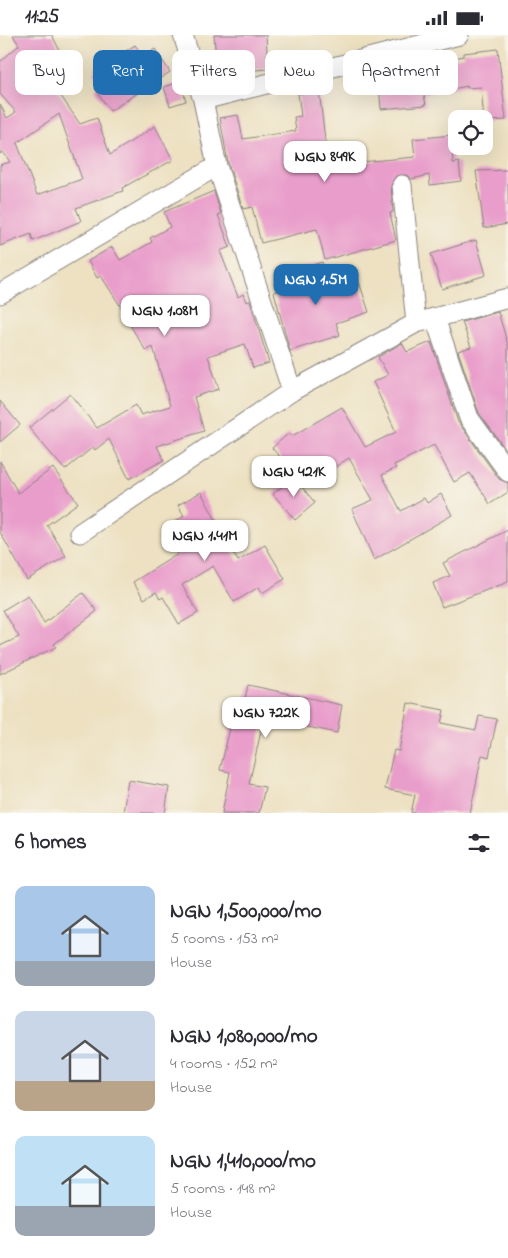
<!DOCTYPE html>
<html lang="en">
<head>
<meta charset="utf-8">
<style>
	body { margin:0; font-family:"Indie Flower",sans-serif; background:#f2f2f3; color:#2b2b33; height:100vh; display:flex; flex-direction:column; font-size:19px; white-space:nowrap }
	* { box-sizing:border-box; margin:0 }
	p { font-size:16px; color:#7c7c81 }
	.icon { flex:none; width:28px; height:28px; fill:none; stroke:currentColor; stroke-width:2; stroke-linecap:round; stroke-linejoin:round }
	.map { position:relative; height:778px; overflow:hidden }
	.sheet { display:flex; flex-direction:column; background:#fff; flex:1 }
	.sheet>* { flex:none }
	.banner { position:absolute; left:15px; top:15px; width:479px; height:45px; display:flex; gap:10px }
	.tools { position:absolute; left:448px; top:75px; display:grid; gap:10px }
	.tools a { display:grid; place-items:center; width:45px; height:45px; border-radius:10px; background:#fff; box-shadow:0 5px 20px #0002; font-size:25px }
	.price { position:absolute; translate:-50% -42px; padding:0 11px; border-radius:10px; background:#fff; color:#222; font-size:16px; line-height:32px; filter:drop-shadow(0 1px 2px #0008) }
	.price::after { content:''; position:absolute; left:50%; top:30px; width:15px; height:11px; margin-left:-8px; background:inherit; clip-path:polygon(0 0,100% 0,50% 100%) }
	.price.selected { background:#1f6fb2; color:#fff }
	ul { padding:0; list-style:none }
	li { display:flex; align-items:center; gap:15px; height:125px; padding:0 15px }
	li span { display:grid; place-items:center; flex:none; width:140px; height:100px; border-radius:10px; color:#555 }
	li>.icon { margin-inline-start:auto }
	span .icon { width:60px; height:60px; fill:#fffc; stroke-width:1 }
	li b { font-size:21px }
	h2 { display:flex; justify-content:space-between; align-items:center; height:60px; padding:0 15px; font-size:21px }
	.tag { padding:0 18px; border-radius:10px; background:#fff; box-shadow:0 5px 20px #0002; font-size:18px; line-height:45px }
	.tag.selected { background:#1f6fb2; color:#fff }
	.status { display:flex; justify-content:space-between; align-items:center; height:35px; padding:0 25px; background:#fff; direction:ltr }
	.status svg { height:14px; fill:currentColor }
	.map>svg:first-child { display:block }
	.building { fill:#e99dcb; fill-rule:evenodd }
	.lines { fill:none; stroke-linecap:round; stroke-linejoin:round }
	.street-casing { stroke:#88827e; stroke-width:21 }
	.street { stroke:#fff; stroke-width:19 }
</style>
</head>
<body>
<div class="status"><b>11:25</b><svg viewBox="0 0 49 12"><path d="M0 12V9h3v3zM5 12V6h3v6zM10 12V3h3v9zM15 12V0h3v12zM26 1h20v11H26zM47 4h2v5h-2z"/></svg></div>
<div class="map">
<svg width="508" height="778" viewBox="0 0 508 778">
	<rect width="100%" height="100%" fill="#f7f3e8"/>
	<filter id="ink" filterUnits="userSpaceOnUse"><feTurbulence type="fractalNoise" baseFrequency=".02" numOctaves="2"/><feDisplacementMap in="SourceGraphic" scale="10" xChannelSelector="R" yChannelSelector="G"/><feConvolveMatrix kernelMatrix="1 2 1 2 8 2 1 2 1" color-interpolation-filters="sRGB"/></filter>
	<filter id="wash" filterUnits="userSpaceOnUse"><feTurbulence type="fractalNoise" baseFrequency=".0096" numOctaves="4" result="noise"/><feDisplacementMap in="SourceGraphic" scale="20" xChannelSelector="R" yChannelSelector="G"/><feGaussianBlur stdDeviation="1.12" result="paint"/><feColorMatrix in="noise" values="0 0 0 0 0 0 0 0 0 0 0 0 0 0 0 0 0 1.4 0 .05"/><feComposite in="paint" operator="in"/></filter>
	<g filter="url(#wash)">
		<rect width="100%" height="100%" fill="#ede1c2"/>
		<g id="blocks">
			<path class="building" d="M13 0H52L59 14 37 26 80 89 97 83 110 120 155 91 173 125 122 153 123 156 76 173 81 186 33 206 31 199 0 211V130L10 127 3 117 0 119V69L7 83 16 77 0 59V27L19 10ZM59 79 82 144 37 160 17 108Z
				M214 0H266L268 34 217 38Z
				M135 10 143 21 155 14 170 37 110 76 95 54 102 50 94 37Z
				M498 14 506 85 484 86 481 52 467 53V51L424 60 426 70 381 74 378 36 427 32 426 29 464 21V18Z
				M180 47 186 66 170 71 164 52Z
				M319 55 328 130 415 122 413 104 451 100 453 128 459 127 461 146 430 150 429 140 412 144 406 140 396 141 391 151 393 177 390 178 396 205 325 225 317 194 261 208 252 172 243 174 228 128 220 83 238 80 243 104 296 96 294 82 301 81 298 59Z
				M508 135V189L484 193 476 136Z
				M214 156 221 179 218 180 230 212 220 216 238 262 243 259 246 267 250 266 269 328 253 333 245 309 208 321 219 354 194 362 204 396 157 411 164 425 129 444 109 404 95 415 93 412 65 435 29 393 70 359 97 393 136 370 141 380 170 371 153 312 146 316 128 287 130 286 101 241 97 243 88 226 112 212 120 225 152 207 150 203 170 192 164 177Z
				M476 205 486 240 442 254 431 219Z
				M322 227 332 256 359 247 369 277 336 288 340 300 290 316 274 257 291 251 287 238Z
				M498 277 508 310V418L479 378 458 316 471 312 462 287Z
				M431 307 458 387 499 444 508 448V457L490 469 470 438 454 447 434 410 394 430 396 433 382 440 401 476 424 463 427 468 441 459 452 480 374 525 352 474 373 465 349 423 305 451 272 413 289 398 292 401 342 372 365 412 396 397 373 347 388 340 378 322 402 308 407 317Z
				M0 366 20 390 0 407Z
				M0 426 18 458 53 433 78 468 47 490 66 521 27 545 0 497Z
				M294 442 315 468 295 485 273 459Z
				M201 457 217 487 215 488 238 526 265 510 285 544 262 558 259 552 234 567 213 531 182 550 198 578 179 589 163 562 160 564 156 557 144 564 133 547 178 519 163 494 184 481 178 470Z
				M508 495V547L442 572 433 548 450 541 443 528Z
				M83 558 97 576 54 609 56 612 0 639V611L19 602 3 575 28 560 44 588Z
				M248 650 342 670 337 698 264 683 249 749 265 752 259 778H222L230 737 220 735 232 685 240 687Z
				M408 668 444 675 441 688 476 695 479 681 497 684 489 722 482 720 470 778H411L415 760 385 754 394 715 399 716Z
				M128 745 169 752 165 778H123Z"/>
		</g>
	</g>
	<g filter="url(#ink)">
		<use href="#blocks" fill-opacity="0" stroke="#88827e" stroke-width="1"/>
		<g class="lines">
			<defs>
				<path id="street" d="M183 0 203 65 217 131 292 356
					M203 65 459 0
					M402 150 416 288
					M0 259 217 131
					M435 283 469 383 508 437
					M80 498 292 356 365 316 416 288 508 263"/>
			</defs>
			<use href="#street" class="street-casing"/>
			<use href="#street" class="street"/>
		</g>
	</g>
</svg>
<div class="tools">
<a><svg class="icon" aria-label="locate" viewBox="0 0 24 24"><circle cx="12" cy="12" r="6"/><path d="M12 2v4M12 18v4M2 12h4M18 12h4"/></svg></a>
</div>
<b class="price" style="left:325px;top:148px">NGN 849K</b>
<b class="price selected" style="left:316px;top:271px">NGN 1.5M</b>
<b class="price" style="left:165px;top:302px">NGN 1.08M</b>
<b class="price" style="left:294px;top:463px">NGN 421K</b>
<b class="price" style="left:205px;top:527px">NGN 1.41M</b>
<b class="price" style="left:266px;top:704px">NGN 722K</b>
<div class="banner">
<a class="tag">Buy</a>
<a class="tag selected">Rent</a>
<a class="tag">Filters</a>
<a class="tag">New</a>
<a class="tag">Apartment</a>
</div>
</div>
<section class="sheet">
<h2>6 homes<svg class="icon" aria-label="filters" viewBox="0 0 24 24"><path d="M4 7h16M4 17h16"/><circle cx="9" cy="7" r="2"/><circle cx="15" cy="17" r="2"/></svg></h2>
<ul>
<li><span style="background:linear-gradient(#a9c7e8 75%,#9aa5b1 0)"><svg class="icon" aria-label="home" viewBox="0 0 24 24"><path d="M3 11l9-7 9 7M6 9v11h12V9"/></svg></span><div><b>NGN 1,500,000/mo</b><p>5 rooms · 153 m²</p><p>House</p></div></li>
<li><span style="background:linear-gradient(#c9d6e8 70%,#b9a48a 0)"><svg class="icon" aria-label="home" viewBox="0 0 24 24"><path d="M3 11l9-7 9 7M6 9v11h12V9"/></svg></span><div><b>NGN 1,080,000/mo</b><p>4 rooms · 152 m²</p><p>House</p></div></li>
<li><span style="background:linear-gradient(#bfe0f5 70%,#9aa5b1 0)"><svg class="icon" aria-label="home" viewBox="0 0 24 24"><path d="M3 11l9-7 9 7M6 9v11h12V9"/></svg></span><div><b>NGN 1,410,000/mo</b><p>5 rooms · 148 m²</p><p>House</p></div></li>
</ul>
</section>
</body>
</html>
